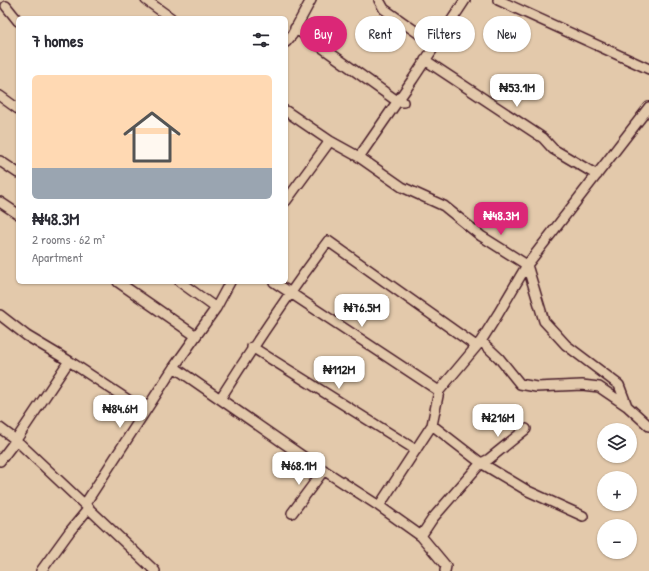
<!DOCTYPE html>
<html lang="en">
<head>
<meta charset="utf-8">
<style>
	body { margin:0; font-family:"Patrick Hand",sans-serif; background:#f2f2f3; color:#2b2b33; height:100vh; display:flex; flex-direction:column; font-size:15px; white-space:nowrap }
	* { box-sizing:border-box; margin:0 }
	p { font-size:13px; color:#7c7c81 }
	.icon { flex:none; width:22px; height:22px; fill:none; stroke:currentColor; stroke-width:2; stroke-linecap:round; stroke-linejoin:round }
	.map { position:relative; flex:1; overflow:hidden }
	.drawer { position:absolute; left:16px; top:16px; width:272px; height:268px; display:flex; flex-direction:column; background:#fff; border-radius:6px; box-shadow:0 1px 3px #0004 }
	.drawer>* { flex:none }
	.banner { position:absolute; left:300px; top:16px; width:289px; height:36px; display:flex; gap:8px }
	.controls { position:absolute; left:597px; top:423px; display:grid; gap:8px }
	.controls a { display:grid; place-items:center; width:40px; height:40px; border-radius:50%; background:#fff; box-shadow:0 1px 3px #0004; font-size:20px }
	.price { position:absolute; translate:-50% -34px; padding:0 9px; border-radius:8px; background:#fff; color:#222; font-size:13px; line-height:26px; filter:drop-shadow(0 1px 2px #0008) }
	.price::after { content:''; position:absolute; left:50%; top:24px; width:12px; height:9px; margin-left:-6px; background:inherit; clip-path:polygon(0 0,100% 0,50% 100%) }
	.price.selected { background:#db2777; color:#fff }
	ul { padding:0; list-style:none }
	li { display:grid; align-content:center; gap:8px; height:212px; padding:0 16px }
	li+li { border-top:1px solid #e1e1e2 }
	li span { display:grid; place-items:center; height:124px; border-radius:6px; color:#555 }
	li>.icon { margin-inline-start:auto }
	span .icon { width:72px; height:72px; fill:#fffc; stroke-width:1 }
	li b { font-size:17px }
	h2 { display:flex; justify-content:space-between; align-items:center; height:48px; padding:0 16px; font-size:17px }
	.chip { padding:0 14px; border-radius:18px; background:#fff; box-shadow:0 1px 3px #0004; font-size:14px; line-height:36px }
	.chip.selected { background:#db2777; color:#fff }
	.map>svg:first-child { display:block }
	.lines { fill:none; stroke-linecap:round; stroke-linejoin:round }
	.minor-casing { stroke:#4a1f2b; stroke-width:12 }
	.minor { stroke:#e3c9ab; stroke-width:9 }
</style>
</head>
<body>
<div class="map">
<svg width="649" height="571" viewBox="0 0 649 571">
	<rect width="100%" height="100%" fill="#e3c9ab"/>
	<filter id="ink" filterUnits="userSpaceOnUse"><feTurbulence type="fractalNoise" baseFrequency=".025" numOctaves="2"/><feDisplacementMap in="SourceGraphic" scale="8" xChannelSelector="R" yChannelSelector="G"/><feConvolveMatrix kernelMatrix="1 2 1 2 8 2 1 2 1" color-interpolation-filters="sRGB"/></filter>
	<g filter="url(#ink)">
		<g class="lines">
			<defs>
				<path id="minor" d="M146 0 171 18
					M379 0 384 9 435 45
					M498 0 649 69
					M6 6 18 21
					M295 28 397 101 403 102
					M286 42 292 35 311 0
					M425 60 543 138 553 149 597 175
					M0 96 18 109
					M286 111 330 141 359 157 402 187 444 206 481 236 527 265 544 321 566 345 619 385 627 406 649 426
					M359 157 413 79 465 0
					M0 161 18 173
					M286 201 330 141
					M0 202 18 214
					M118 282 196 336
					M180 282 216 308
					M274 282 439 391
					M0 315 27 336 69 361 16 440 0 461
					M481 341 499 358 520 384 536 387 582 385 599 387 627 406
					M252 347 416 450
					M69 361 145 411
					M174 367 308 460 379 506 421 536
					M220 399C254 345 290 292 328 241L476 346
					M0 428 16 440 155 571
					M85 504 174 367 216 308 230 282
					M379 506 432 425
					M292 513 324 470
					M583 516 528 491 481 463 432 425 439 391 481 341 498 314 527 265 649 107
					M41 571 70 531 89 508
					M445 571 446 566 421 536 433 518 481 463 489 459 526 429"/>
			</defs>
			<use href="#minor" class="minor-casing"/>
			<use href="#minor" class="minor"/>
		</g>
	</g>
</svg>
<div class="controls">
<a><svg class="icon" aria-label="layers" viewBox="0 0 24 24"><path d="M12 4l9 5-9 5-9-5zM3 14l9 5 9-5"/></svg></a>
<a>+</a>
<a>−</a>
</div>
<b class="price" style="left:517px;top:108px">₦53.1M</b>
<b class="price selected" style="left:501px;top:236px">₦48.3M</b>
<b class="price" style="left:362px;top:328px">₦76.5M</b>
<b class="price" style="left:339px;top:390px">₦112M</b>
<b class="price" style="left:120px;top:429px">₦84.6M</b>
<b class="price" style="left:498px;top:438px">₦216M</b>
<b class="price" style="left:299px;top:486px">₦68.1M</b>
<div class="banner">
<a class="chip selected">Buy</a>
<a class="chip">Rent</a>
<a class="chip">Filters</a>
<a class="chip">New</a>
</div>
<section class="drawer">
<h2>7 homes<svg class="icon" aria-label="filters" viewBox="0 0 24 24"><path d="M4 7h16M4 17h16"/><circle cx="9" cy="7" r="2"/><circle cx="15" cy="17" r="2"/></svg></h2>
<ul>
<li><span style="background:linear-gradient(#ffd9b3 75%,#9aa5b1 0)"><svg class="icon" aria-label="home" viewBox="0 0 24 24"><path d="M3 11l9-7 9 7M6 9v11h12V9"/></svg></span><div><b>₦48.3M</b><p>2 rooms · 62 m²</p><p>Apartment</p></div></li>
</ul>
</section>
</div>
</body>
</html>
